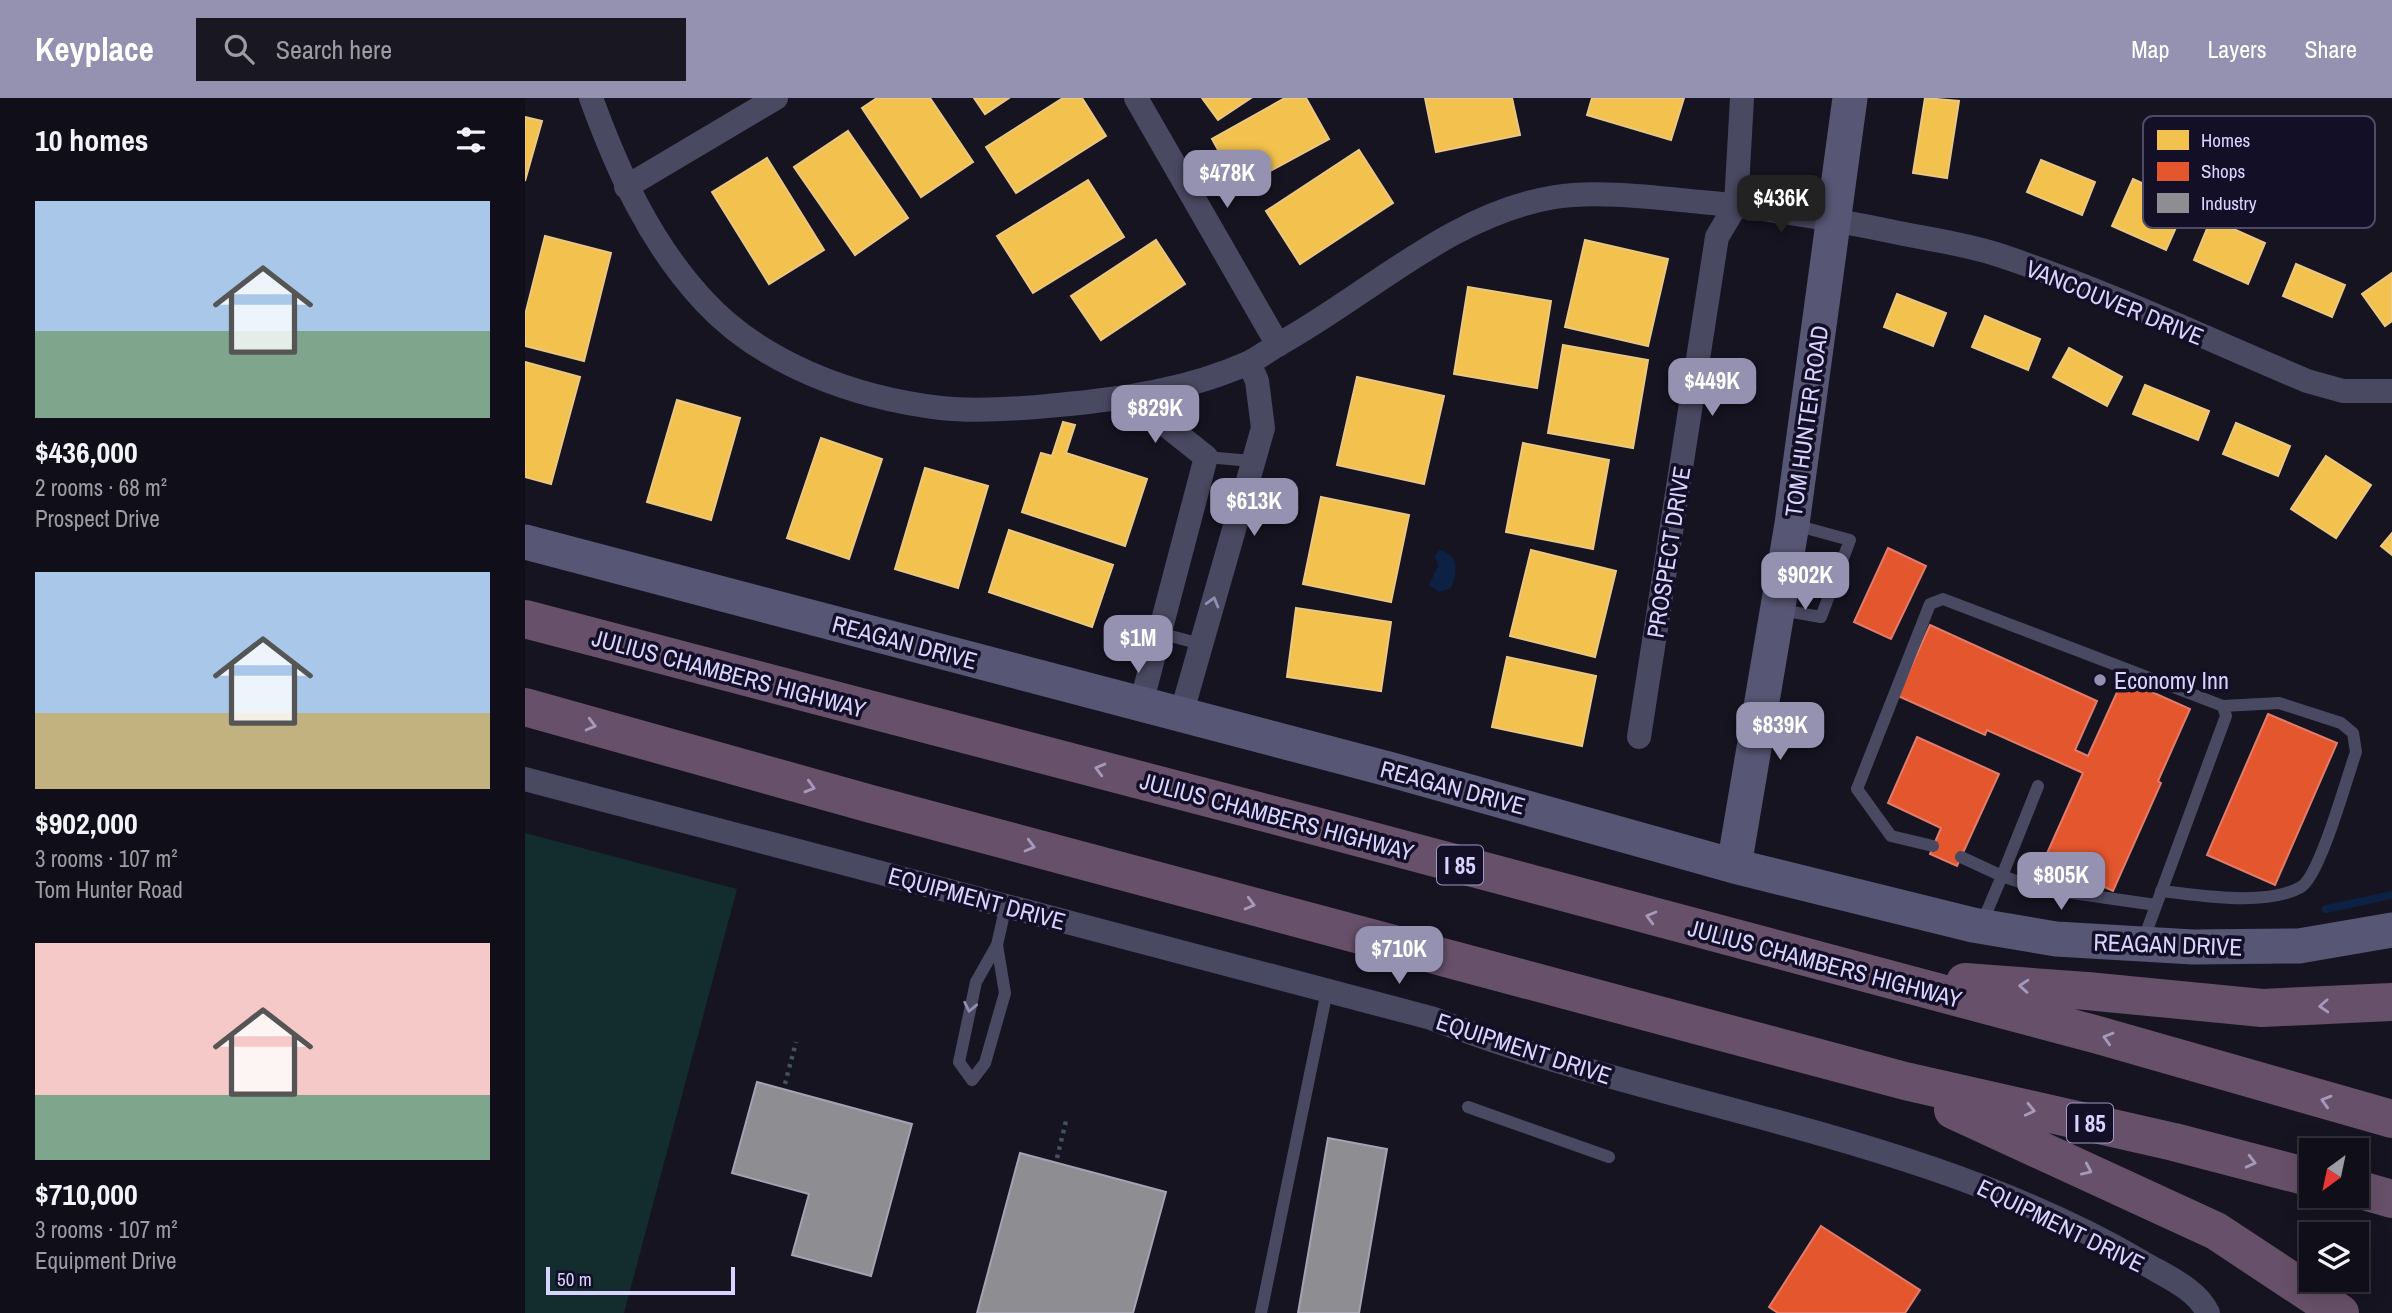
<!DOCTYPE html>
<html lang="en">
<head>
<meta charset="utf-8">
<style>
	body { margin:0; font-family:"Archivo Narrow",sans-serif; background:#191822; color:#f1f3f6; height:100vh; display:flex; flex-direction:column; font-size:26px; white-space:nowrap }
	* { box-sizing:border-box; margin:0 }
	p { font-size:23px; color:#9c9ca2 }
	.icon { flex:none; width:38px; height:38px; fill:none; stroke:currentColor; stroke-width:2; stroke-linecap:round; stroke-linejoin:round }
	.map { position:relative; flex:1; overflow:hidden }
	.details { display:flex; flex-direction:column; background:#100f19; width:525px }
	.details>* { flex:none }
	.needle { width:46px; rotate:213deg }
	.fabs { position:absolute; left:1774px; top:1040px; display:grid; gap:14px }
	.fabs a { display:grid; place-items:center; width:70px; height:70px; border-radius:0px; background:#100f19; box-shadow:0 4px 18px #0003,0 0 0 2px #302f38; font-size:35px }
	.scale { position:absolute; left:21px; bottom:18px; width:189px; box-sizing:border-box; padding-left:7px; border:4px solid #d9d4ff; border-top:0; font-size:19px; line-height:24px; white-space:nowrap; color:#d9d4ff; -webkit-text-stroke:5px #130f26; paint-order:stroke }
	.price { position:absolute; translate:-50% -60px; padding:0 16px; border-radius:14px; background:#9591b1; color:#fff; font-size:23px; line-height:46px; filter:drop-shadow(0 2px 4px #0008) }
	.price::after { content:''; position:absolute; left:50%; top:42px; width:21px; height:16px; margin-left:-10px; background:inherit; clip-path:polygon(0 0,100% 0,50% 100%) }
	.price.active { background:#222; color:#fff }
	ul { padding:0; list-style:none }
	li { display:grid; align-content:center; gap:14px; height:371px; padding:0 35px }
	li span { display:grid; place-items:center; height:217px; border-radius:0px; color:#555 }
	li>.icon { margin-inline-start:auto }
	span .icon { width:126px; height:126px; fill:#fffc; stroke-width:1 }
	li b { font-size:30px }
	h2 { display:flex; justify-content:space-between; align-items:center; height:84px; padding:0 35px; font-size:30px }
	header { display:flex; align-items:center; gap:42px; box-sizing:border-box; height:98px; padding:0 35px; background:#9591b1; color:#fff }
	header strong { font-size:33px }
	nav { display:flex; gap:38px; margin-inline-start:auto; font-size:24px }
	.search { width:490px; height:63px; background:#191822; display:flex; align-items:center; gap:18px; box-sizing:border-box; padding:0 24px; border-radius:0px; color:#9c9ca2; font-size:26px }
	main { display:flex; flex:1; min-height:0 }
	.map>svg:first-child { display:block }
	.green { fill:#132c2d }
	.water { fill:#0d2144 }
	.homes { fill:#f2c14e; stroke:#eac783; stroke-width:2 }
	.shops { fill:#e4572e; stroke:#e17c6d; stroke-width:2 }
	.industry { fill:#8d8d92; stroke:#a4a2b3; stroke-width:2 }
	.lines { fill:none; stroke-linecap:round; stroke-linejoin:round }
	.stream { stroke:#0d2144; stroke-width:8 }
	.path { stroke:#44505f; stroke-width:4.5; stroke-dasharray:3.5 5; stroke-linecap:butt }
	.lane { stroke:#4a4962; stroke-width:12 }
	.street { stroke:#4a4962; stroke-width:24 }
	.secondary { stroke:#575674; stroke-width:35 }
	.highway { stroke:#67516a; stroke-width:38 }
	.oneway { stroke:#928eb0 }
	.oneway2 { stroke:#a699bc }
	.poi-dot { fill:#9591b1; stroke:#130f26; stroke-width:2.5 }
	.labels { text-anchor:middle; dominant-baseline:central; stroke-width:7; stroke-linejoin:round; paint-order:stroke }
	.shield { fill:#130f26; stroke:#9e99be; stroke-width:2 }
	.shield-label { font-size:23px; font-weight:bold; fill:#d9d4ff }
	.street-label { font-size:24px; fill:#d9d4ff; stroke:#130f26 }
	.poi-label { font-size:24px; fill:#d9d4ff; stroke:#130f26; text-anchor:start }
	.key { fill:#130f26; stroke:#4e4a67; stroke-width:2 }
	.key-label { font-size:19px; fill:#d9d4ff }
</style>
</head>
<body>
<header>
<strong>Keyplace</strong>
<div class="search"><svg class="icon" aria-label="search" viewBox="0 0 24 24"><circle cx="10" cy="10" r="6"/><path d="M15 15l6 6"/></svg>Search here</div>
<nav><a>Map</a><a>Layers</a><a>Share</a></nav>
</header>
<main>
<section class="details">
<h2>10 homes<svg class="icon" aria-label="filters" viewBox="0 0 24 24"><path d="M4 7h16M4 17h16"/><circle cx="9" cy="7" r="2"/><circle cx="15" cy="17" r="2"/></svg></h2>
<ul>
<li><span style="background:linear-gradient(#a9c7e8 60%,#7fa58c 0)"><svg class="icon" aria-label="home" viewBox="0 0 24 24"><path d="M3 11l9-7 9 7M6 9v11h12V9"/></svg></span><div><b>$436,000</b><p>2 rooms · 68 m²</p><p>Prospect Drive</p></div></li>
<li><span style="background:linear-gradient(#a9c7e8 65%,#c2b280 0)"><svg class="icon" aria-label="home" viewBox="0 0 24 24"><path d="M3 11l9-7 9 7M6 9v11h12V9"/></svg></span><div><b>$902,000</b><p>3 rooms · 107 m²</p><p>Tom Hunter Road</p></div></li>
<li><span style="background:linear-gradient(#f6c9c9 70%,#7fa58c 0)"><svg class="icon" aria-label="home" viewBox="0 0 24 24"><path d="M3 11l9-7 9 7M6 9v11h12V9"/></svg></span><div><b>$710,000</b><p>3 rooms · 107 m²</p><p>Equipment Drive</p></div></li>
</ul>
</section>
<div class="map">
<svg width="1867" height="1215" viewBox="0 0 1867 1215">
	<rect width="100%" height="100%" fill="#161421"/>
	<path class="green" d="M0 735 212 791 99 1215H0Z"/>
	<path class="water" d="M914 452C934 456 933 473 926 490L914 494 904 487 913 468 910 458Z"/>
	<path class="homes" d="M352 0H405L448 64 396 99 337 10Z
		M449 0H484L460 16Z
		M538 0H557L581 38 491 95 461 49Z
		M677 0H726L693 22Z
		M760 0H781L804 41 714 90 687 41Z
		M900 0H987L995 37 911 54Z
		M1067 0H1159L1146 42 1062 17Z
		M1400 0 1434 3 1422 80 1388 75Z
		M0 19 17 23 0 83Z
		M323 33 383 120 330 157 269 69Z
		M834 52 868 105 775 166 741 113Z
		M242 60 299 152 244 186 187 94Z
		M1516 62 1570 84 1557 117 1502 94Z
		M1608 81 1643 97 1638 107 1657 116 1641 152 1587 128Z
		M563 82 599 139 508 195 472 138Z
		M1686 121 1740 145 1723 186 1669 162Z
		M20 138 86 155 59 263 0 248V217Z
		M631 142 660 186 576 242 546 198Z
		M1060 142 1143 161 1123 248 1040 229Z
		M1771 166 1820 187 1807 219 1758 198Z
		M1867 175V223L1860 228 1837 196Z
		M943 189 1026 203 1012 290 929 276Z
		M1372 196 1421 215 1408 248 1359 229Z
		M1460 218 1515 241 1503 272 1447 249Z
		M1038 247 1123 262 1108 350 1023 335Z
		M1544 250 1597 279 1582 308 1528 279Z
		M0 264 55 279 26 386 0 379Z
		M832 279 919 298 899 386 812 367Z
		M1620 287 1684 313 1673 342 1608 316Z
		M152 302 215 320 186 422 122 404Z
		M538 324 550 327 541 355 622 381 600 448 497 414 516 355 527 358Z
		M1711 325 1765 348 1753 378 1698 356Z
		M296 340 357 361 324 461 262 440Z
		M998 345 1084 362 1068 451 981 434Z
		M1801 358 1846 387 1811 440 1766 411Z
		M400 370 463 388 433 490 370 471Z
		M796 399 884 417 866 504 778 486Z
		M484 432 588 467 567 529 464 494Z
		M1867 435V457L1856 448Z
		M1006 452 1091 473 1070 559 985 538Z
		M771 510 866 524 856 593 762 579Z
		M982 559 1071 578 1057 648 967 629Z"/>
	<path class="shops" d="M1363 450 1401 468 1366 541 1329 524Z
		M1405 527 1572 603 1550 652 1563 658 1598 581 1665 611 1633 683 1636 685 1588 793 1519 762 1558 675 1462 632 1460 637 1373 598Z
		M1743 616 1812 645 1750 787 1682 757Z
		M1392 639 1474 676 1432 768 1405 756 1416 730 1363 705Z
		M1296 1128 1395 1192 1380 1215H1253L1244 1209Z"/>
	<path class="industry" d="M232 984 387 1026 346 1178 267 1157 284 1096 207 1075Z
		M803 1040 862 1051 834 1215H773Z
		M495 1055 641 1094 608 1215H452Z"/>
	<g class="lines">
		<path class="stream" d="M1801 811 1867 797"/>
		<path class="path" d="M260 986 271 944
			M532 1060 542 1019"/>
		<path class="lane" d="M681 359 727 363
			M1256 512 1296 519 1325 442 1270 427
			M634 535 676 546
			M1513 688 1477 778 1512 790 1631 807
			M1408 748 1366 738 1332 691 1405 506 1418 501 1698 608 1701 618 1618 843
			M1436 759 1477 778 1457 825
			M1636 793C1674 797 1741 809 1776 789 1795 778 1822 679 1831 654L1828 635 1816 625 1754 605 1698 608
			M472 847 480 895 460 965 447 982 434 964 451 884 472 847 481 807
			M943 1009 1084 1059
			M736 1215 802 893"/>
		<path class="street" d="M66 0C93 74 125 145 179 203 238 267 331 300 416 310 454 314 494 311 533 307 597 301 663 292 723 265 734 260 745 251 756 245 846 195 926 116 1030 99 1072 92 1133 100 1176 104 1244 110 1312 122 1379 136 1411 142 1443 147 1474 157 1579 192 1680 240 1782 283L1818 293H1867
			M611 0 753 247
			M101 89 251 0
			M607 300 681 359 616 606
			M656 617 738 330 732 283 724 265
			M1114 639 1192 139 1211 107 1217 0
			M0 681 906 920C1141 1011 1396 1035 1617 1164 1640 1178 1671 1190 1683 1215"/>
		<path class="secondary" d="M0 444 867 672 1209 768 1448 827 1531 841 1668 849 1774 848 1867 832
			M1209 768 1267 426 1325 0"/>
		<path class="highway" d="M0 521 817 735 1573 937 1867 1021
			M0 609 346 706 1380 983 1649 1044 1787 1080
			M1440 884 1562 893 1737 910 1867 904
			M1428 1012 1691 1133 1815 1215
			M1832 1091 1867 1101"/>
	</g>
	<defs><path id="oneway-chevron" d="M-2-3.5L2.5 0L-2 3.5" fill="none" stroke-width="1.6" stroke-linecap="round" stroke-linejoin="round" transform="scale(1.75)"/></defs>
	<g class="oneway">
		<use href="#oneway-chevron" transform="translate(688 504) rotate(-74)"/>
		<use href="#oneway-chevron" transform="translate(445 909) rotate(102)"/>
	</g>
	<g class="oneway2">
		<use href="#oneway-chevron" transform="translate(66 627) rotate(15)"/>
		<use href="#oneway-chevron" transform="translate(575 671) rotate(-165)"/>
		<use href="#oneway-chevron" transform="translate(285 689) rotate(16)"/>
		<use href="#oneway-chevron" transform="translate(505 748) rotate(15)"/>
		<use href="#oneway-chevron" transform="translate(725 806) rotate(15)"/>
		<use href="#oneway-chevron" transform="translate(1126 819) rotate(-165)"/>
		<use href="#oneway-chevron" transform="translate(1499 888) rotate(-176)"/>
		<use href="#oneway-chevron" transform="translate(1799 908) rotate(177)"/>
		<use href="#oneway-chevron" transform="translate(1583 940) rotate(-164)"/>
		<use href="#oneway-chevron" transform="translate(1801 1003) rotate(-164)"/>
		<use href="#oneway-chevron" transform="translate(1505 1012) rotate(13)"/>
		<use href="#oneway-chevron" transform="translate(1726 1064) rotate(14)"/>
		<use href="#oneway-chevron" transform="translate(1562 1072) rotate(24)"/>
	</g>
	<circle class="poi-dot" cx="1575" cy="582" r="7"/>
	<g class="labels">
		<g class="shield">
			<rect x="912" y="747.5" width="46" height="39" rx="5"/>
			<rect x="1542" y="1005.5" width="46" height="39" rx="5"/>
		</g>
		<g class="shield-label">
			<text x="935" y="767">I 85</text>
			<text x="1565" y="1025">I 85</text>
		</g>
		<g class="street-label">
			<text transform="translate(1590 204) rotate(22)">VANCOUVER DRIVE</text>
			<text transform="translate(1281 323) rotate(-82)">TOM HUNTER ROAD</text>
			<text transform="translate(1143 454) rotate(-81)">PROSPECT DRIVE</text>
			<text transform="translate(380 544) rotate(15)">REAGAN DRIVE</text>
			<text transform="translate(204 575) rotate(15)">JULIUS CHAMBERS HIGHWAY</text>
			<text transform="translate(928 689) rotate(15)">REAGAN DRIVE</text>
			<text transform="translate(752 718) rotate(15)">JULIUS CHAMBERS HIGHWAY</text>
			<text transform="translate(452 800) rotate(15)">EQUIPMENT DRIVE</text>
			<text transform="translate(1643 846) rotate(2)">REAGAN DRIVE</text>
			<text transform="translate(1300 865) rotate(15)">JULIUS CHAMBERS HIGHWAY</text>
			<text transform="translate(999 950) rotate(18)">EQUIPMENT DRIVE</text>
			<text transform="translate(1536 1127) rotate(26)">EQUIPMENT DRIVE</text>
		</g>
		<g class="poi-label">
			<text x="1589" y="582">Economy Inn</text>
		</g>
	</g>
	<rect x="1618" y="18" width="232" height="112" rx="10" class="key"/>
	<rect x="1632" y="32" width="32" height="20" fill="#f2c14e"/>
	<rect x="1632" y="64" width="32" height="19" fill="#e4572e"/>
	<rect x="1632" y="95" width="32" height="20" fill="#8d8d92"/>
	<g class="key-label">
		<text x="1676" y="49">Homes</text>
		<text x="1676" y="80">Shops</text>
		<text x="1676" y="112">Industry</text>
	</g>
</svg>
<div class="fabs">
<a><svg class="needle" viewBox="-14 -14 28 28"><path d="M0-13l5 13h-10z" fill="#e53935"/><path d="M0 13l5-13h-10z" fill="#9c9ca2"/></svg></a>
<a><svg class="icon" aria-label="layers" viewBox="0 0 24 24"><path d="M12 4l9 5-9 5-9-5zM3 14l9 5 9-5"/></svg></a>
</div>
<div class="scale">50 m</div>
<b class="price" style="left:702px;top:112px">$478K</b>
<b class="price active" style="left:1256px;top:137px">$436K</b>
<b class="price" style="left:1187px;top:320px">$449K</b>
<b class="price" style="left:630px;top:347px">$829K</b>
<b class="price" style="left:729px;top:440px">$613K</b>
<b class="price" style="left:1280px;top:514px">$902K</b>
<b class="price" style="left:613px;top:577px">$1M</b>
<b class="price" style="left:1255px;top:664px">$839K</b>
<b class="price" style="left:1536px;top:814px">$805K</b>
<b class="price" style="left:874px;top:888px">$710K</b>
</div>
</main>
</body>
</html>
